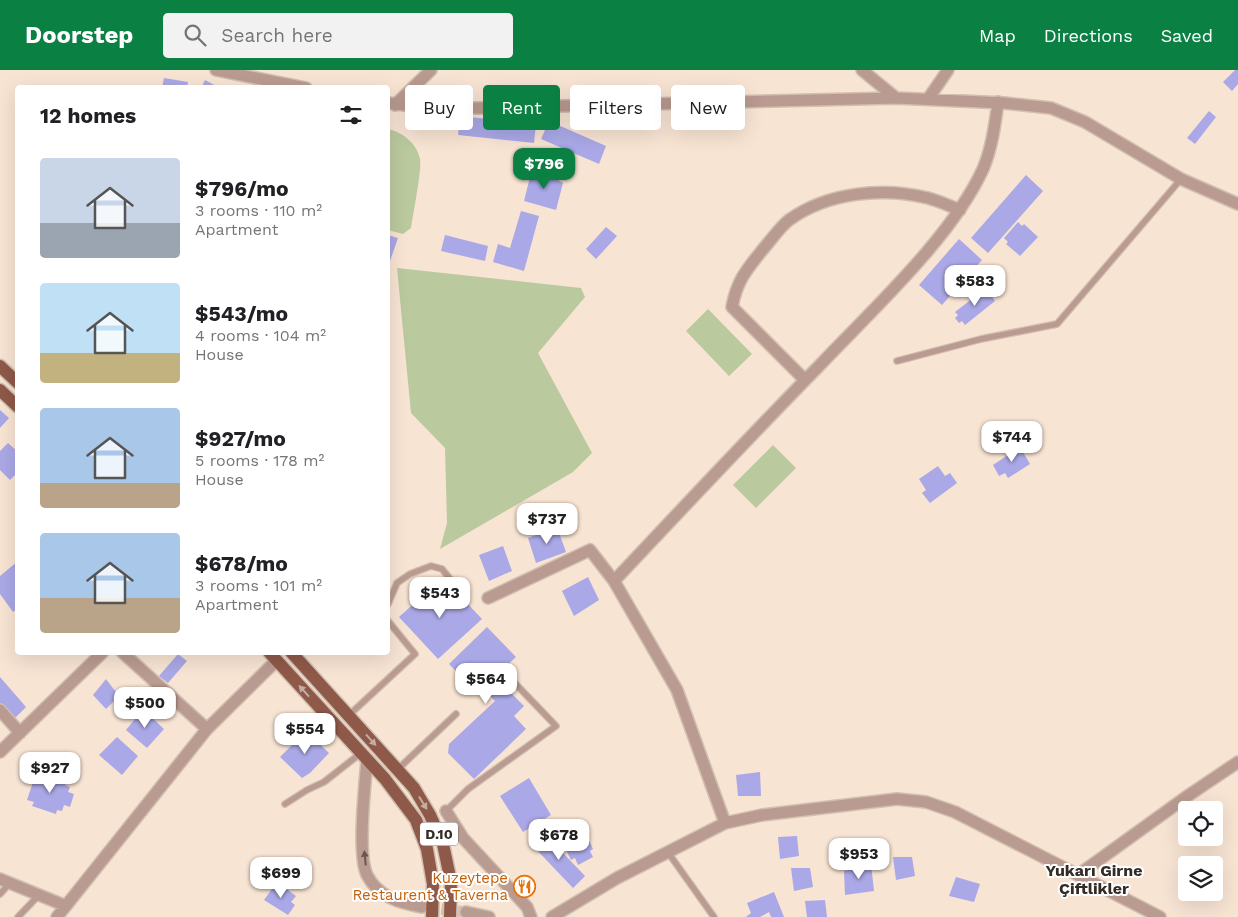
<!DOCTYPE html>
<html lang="en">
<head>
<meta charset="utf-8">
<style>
	body { margin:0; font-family:"Work Sans",sans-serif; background:#f2f2f2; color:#202124; height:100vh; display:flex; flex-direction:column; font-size:19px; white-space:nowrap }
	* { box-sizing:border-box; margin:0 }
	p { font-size:16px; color:#757577 }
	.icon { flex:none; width:28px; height:28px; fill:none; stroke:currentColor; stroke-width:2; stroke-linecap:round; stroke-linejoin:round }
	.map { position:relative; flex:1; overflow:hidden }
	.side { position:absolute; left:15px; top:15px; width:375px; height:570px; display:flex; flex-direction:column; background:#fff; border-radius:5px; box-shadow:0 5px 20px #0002 }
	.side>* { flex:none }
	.banner { position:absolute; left:405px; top:15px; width:475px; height:45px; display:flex; gap:10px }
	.buttons { position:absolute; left:1178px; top:731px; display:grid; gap:10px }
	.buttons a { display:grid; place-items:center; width:45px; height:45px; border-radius:5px; background:#fff; box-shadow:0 5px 20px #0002; font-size:25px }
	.price { position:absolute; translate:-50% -42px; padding:0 11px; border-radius:10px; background:#fff; color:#222; font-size:16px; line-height:32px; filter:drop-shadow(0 1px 2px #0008) }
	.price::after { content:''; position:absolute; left:50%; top:30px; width:15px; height:11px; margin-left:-8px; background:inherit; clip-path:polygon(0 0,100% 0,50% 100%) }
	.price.on { background:#0b8043; color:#fff }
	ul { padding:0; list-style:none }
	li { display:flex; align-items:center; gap:15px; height:125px; padding:0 25px }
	li span { display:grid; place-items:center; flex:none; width:140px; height:100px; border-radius:5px; color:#555 }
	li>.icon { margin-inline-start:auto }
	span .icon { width:60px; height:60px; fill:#fffc; stroke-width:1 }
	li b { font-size:21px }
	h2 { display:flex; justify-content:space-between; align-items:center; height:60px; padding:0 25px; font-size:21px }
	.tag { padding:0 18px; border-radius:5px; background:#fff; box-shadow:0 5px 20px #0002; font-size:18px; line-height:45px }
	.tag.on { background:#0b8043; color:#fff }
	header { display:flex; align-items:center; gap:30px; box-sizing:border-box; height:70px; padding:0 25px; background:#0b8043; color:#fff }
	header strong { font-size:24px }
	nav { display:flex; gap:28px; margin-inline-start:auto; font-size:18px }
	.search { width:350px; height:45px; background:#f2f2f2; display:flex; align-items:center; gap:12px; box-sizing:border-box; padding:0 18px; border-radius:5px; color:#757577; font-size:19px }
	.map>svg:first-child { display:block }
	.green { fill:#bbc99f }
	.building { fill:#aaa8e6 }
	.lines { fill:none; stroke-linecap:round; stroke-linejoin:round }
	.street-tunnel { stroke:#d1bfb0; stroke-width:11; stroke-dasharray:11 5.5; stroke-linecap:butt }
	.lane-casing { stroke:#d1bfb0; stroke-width:8 }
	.street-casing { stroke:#d1bfb0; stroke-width:14 }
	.primary-casing { stroke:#d1bfb0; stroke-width:15 }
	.lane { stroke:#ba9b91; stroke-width:5.5 }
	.street { stroke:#ba9b91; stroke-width:11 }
	.primary { stroke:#8f5949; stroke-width:12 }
	.oneway { fill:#c7aca4 }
	.oneway2 { fill:#695850 }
	.labels { text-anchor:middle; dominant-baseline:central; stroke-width:4; stroke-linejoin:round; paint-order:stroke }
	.shield { fill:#fff; stroke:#706b66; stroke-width:1 }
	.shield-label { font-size:14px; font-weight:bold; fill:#332b25 }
	.food-label { font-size:15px; fill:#c56008; stroke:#fff; text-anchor:end }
	.neighbourhood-label { font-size:16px; font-weight:bold; fill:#332b25; stroke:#fff }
</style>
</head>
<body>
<header>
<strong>Doorstep</strong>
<div class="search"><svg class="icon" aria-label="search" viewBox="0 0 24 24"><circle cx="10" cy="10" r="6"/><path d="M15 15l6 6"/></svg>Search here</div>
<nav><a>Map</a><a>Directions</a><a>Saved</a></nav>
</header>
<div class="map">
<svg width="1238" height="847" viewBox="0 0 1238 847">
	<rect width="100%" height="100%" fill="#f8e4d3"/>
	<path class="green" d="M388 59C402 62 417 73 420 89 422 100 413 144 411 158L403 164 388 160Z
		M397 198 581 218 585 227 538 283 592 383 573 402 440 479 447 453 445 378 411 343Z
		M708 239 752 284 729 306 686 261Z
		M773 375 796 398 756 438 733 415Z"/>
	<path class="building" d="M1235 0H1238V14L1232 21 1223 12Z
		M164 8 188 12 187 18H162Z
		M205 10 220 18H201Z
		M1209 41 1216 47 1195 74 1187 68Z
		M460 46 536 54 534 73 458 65Z
		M549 51 606 76 599 94 541 69Z
		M545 99 560 103 558 110 563 113 556 140 524 131 531 103 543 106Z
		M1026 105 1043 121 988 183 971 168Z
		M521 141 539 146 524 201 493 192 498 174 510 178Z
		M1018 152 1022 156 1024 154 1038 167 1020 186 1006 174 1008 172 1004 168Z
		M606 157 617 166 596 189 586 179Z
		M388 165 398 168 390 191 388 190Z
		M445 165 488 176 485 191 441 181Z
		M959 169 982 190 942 235 919 215Z
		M986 218 995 231 965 255 962 251 959 253 955 248 958 245 955 242Z
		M0 340 9 348 0 358Z
		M8 373 18 382V402L10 410 0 400V381Z
		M1020 377 1030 394 1008 408 1005 403 999 406 993 395Z
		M938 396 945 406 950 403 957 413 930 433 922 423 926 420 919 409Z
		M557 457 566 482 536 493 528 468Z
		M503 476 512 501 489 511 479 485Z
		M18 491V538L13 542 0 524V506Z
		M588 507 599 530 574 546 562 521Z
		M439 511 444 516 448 513 482 549 438 589 399 547Z
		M487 557 516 587 495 607 524 636 514 646 526 659 474 709 448 683 449 674 495 631 483 619 478 624 449 594Z
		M178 584 187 591 168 613 159 606Z
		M0 607 26 637 14 649 0 633Z
		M106 609 119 626 106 639 93 625Z
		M143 639 164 659 147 678 126 660Z
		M306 661 329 683 310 703 302 708 280 687Z
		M117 667 138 686 122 705 99 685Z
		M760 702 761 726H738L736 705Z
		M43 703 67 711 65 715 70 717 68 722 74 724 70 737 64 735 62 741 57 740 56 744 32 736 34 732 27 730 35 706 42 708Z
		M529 708 551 745 523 762 500 726Z
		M581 763 584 770 588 768 593 779 590 781 593 787 578 795 575 788 571 790 562 772Z
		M545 764 585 806 573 818 532 775Z
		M797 766 799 786 780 789 778 767Z
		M893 787H912L915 806 896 810Z
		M871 794 874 821 845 825 844 801Z
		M791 798H810L813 817 794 821Z
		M956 807 980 814 974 832 949 826Z
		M277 812 296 826 291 832 295 835 288 845 264 830Z
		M774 822 784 847H771L769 842 760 847H746L751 843 747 833Z
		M825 830 827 847H807L805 831Z"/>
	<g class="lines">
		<path class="street-tunnel" d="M425 837 466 842"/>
		<defs>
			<path id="lane" d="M897 291 981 269 1057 254 1181 109
				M388 534 397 513 410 504 431 496 442 499 464 526
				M348 646 415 584 388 551
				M397 700 456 644
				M285 734 307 720 324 712 361 683
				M446 741 468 719 556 656 506 604
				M667 781 714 847
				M0 824 10 813
				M18 847 39 825"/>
			<path id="street" d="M216 0 306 18
				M862 0 896 28
				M928 29 948 0
				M388 33 438 39 896 28 1004 33 1051 38 1085 52 1181 109 1238 134
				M395 35 431 0
				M805 310 732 237C737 210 747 199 764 178 772 169 780 157 789 150 828 122 882 117 928 128 939 131 950 136 960 140
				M614 511C682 439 750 366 820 295 872 240 952 167 983 99 992 78 995 54 998 32
				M488 528 590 480 614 511 677 620 725 753
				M122 582 207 659
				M0 640 20 663
				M0 682 103 582
				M367 690C365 715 357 784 367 805 378 827 400 833 422 837
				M446 741 463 768 527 837 531 847
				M1078 805 1189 725 1238 692
				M0 809 66 836
				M466 842 489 847
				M57 847 207 659 277 590
				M552 847 617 808 725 753 762 745 897 729 926 732 955 742 1160 847"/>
			<path id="primary" d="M0 296 18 313
				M0 320 18 337
				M269 582 385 709 416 750 427 779 433 814 432 847
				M291 582 414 718 430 745 443 774 451 812 450 847"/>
		</defs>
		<use href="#lane" class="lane-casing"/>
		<use href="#street" class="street-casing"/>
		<use href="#primary" class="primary-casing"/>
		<use href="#lane" class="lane"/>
		<use href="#street" class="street"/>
		<use href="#primary" class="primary"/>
	</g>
	<defs><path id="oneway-solid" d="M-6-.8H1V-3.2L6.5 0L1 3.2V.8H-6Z" transform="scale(1.25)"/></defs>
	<g class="oneway">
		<use href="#oneway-solid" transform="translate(304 621) rotate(-132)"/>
		<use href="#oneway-solid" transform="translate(371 670) rotate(48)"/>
		<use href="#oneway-solid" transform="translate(423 733) rotate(58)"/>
	</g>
	<use class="oneway2" href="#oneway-solid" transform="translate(365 788) rotate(-96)"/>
	<defs>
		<symbol id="restaurant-ring" viewBox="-11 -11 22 22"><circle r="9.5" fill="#fff" stroke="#e8710a" stroke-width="1.5"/><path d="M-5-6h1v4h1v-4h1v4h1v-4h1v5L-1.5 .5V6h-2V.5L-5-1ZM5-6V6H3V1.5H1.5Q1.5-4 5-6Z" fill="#e8710a"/></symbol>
	</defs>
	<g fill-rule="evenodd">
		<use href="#restaurant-ring" x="512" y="804" width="25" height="25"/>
	</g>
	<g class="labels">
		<rect class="shield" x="420" y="752.5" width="38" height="23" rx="4"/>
		<g class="shield-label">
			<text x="439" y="764">D.10</text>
		</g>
		<g class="food-label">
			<text x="508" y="808">Kuzeytepe<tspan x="508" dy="17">Restaurent &amp; Taverna</tspan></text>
		</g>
		<g class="neighbourhood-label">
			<text x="1094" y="800">Yukarı Girne<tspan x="1094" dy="18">Çiftlikler</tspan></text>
		</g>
	</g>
</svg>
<div class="buttons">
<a><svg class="icon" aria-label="locate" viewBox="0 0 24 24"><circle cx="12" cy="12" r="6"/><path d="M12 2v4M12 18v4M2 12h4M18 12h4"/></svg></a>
<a><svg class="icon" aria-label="layers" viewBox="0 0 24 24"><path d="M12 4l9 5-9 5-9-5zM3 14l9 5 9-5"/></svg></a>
</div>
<b class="price on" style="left:544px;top:120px">$796</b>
<b class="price" style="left:975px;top:237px">$583</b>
<b class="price" style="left:1012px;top:393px">$744</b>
<b class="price" style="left:547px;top:475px">$737</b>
<b class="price" style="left:440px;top:549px">$543</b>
<b class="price" style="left:486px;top:635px">$564</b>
<b class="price" style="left:145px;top:659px">$500</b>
<b class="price" style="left:305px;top:685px">$554</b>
<b class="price" style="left:50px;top:724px">$927</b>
<b class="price" style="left:559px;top:791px">$678</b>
<b class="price" style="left:859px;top:810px">$953</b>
<b class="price" style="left:281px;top:829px">$699</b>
<div class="banner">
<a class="tag">Buy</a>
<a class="tag on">Rent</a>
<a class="tag">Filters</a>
<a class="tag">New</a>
</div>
<section class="side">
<h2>12 homes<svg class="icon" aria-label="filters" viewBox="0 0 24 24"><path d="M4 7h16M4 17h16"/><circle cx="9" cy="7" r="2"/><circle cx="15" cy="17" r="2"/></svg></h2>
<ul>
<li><span style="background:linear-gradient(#c9d6e8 65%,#9aa5b1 0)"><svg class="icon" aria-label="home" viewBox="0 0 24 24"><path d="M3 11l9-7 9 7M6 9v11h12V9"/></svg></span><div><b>$796/mo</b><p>3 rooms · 110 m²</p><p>Apartment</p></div></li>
<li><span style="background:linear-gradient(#bfe0f5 70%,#c2b280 0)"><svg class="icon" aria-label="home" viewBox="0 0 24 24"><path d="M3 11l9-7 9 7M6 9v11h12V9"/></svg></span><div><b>$543/mo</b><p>4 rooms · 104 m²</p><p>House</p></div></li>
<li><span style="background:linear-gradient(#a9c7e8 75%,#b9a48a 0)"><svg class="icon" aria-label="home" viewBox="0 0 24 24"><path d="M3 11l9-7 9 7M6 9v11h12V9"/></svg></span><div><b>$927/mo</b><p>5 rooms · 178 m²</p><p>House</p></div></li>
<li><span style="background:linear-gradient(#a9c7e8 65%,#b9a48a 0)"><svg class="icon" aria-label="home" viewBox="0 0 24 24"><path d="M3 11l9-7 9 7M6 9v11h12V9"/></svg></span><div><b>$678/mo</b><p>3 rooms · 101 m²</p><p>Apartment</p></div></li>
</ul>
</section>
</div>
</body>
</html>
